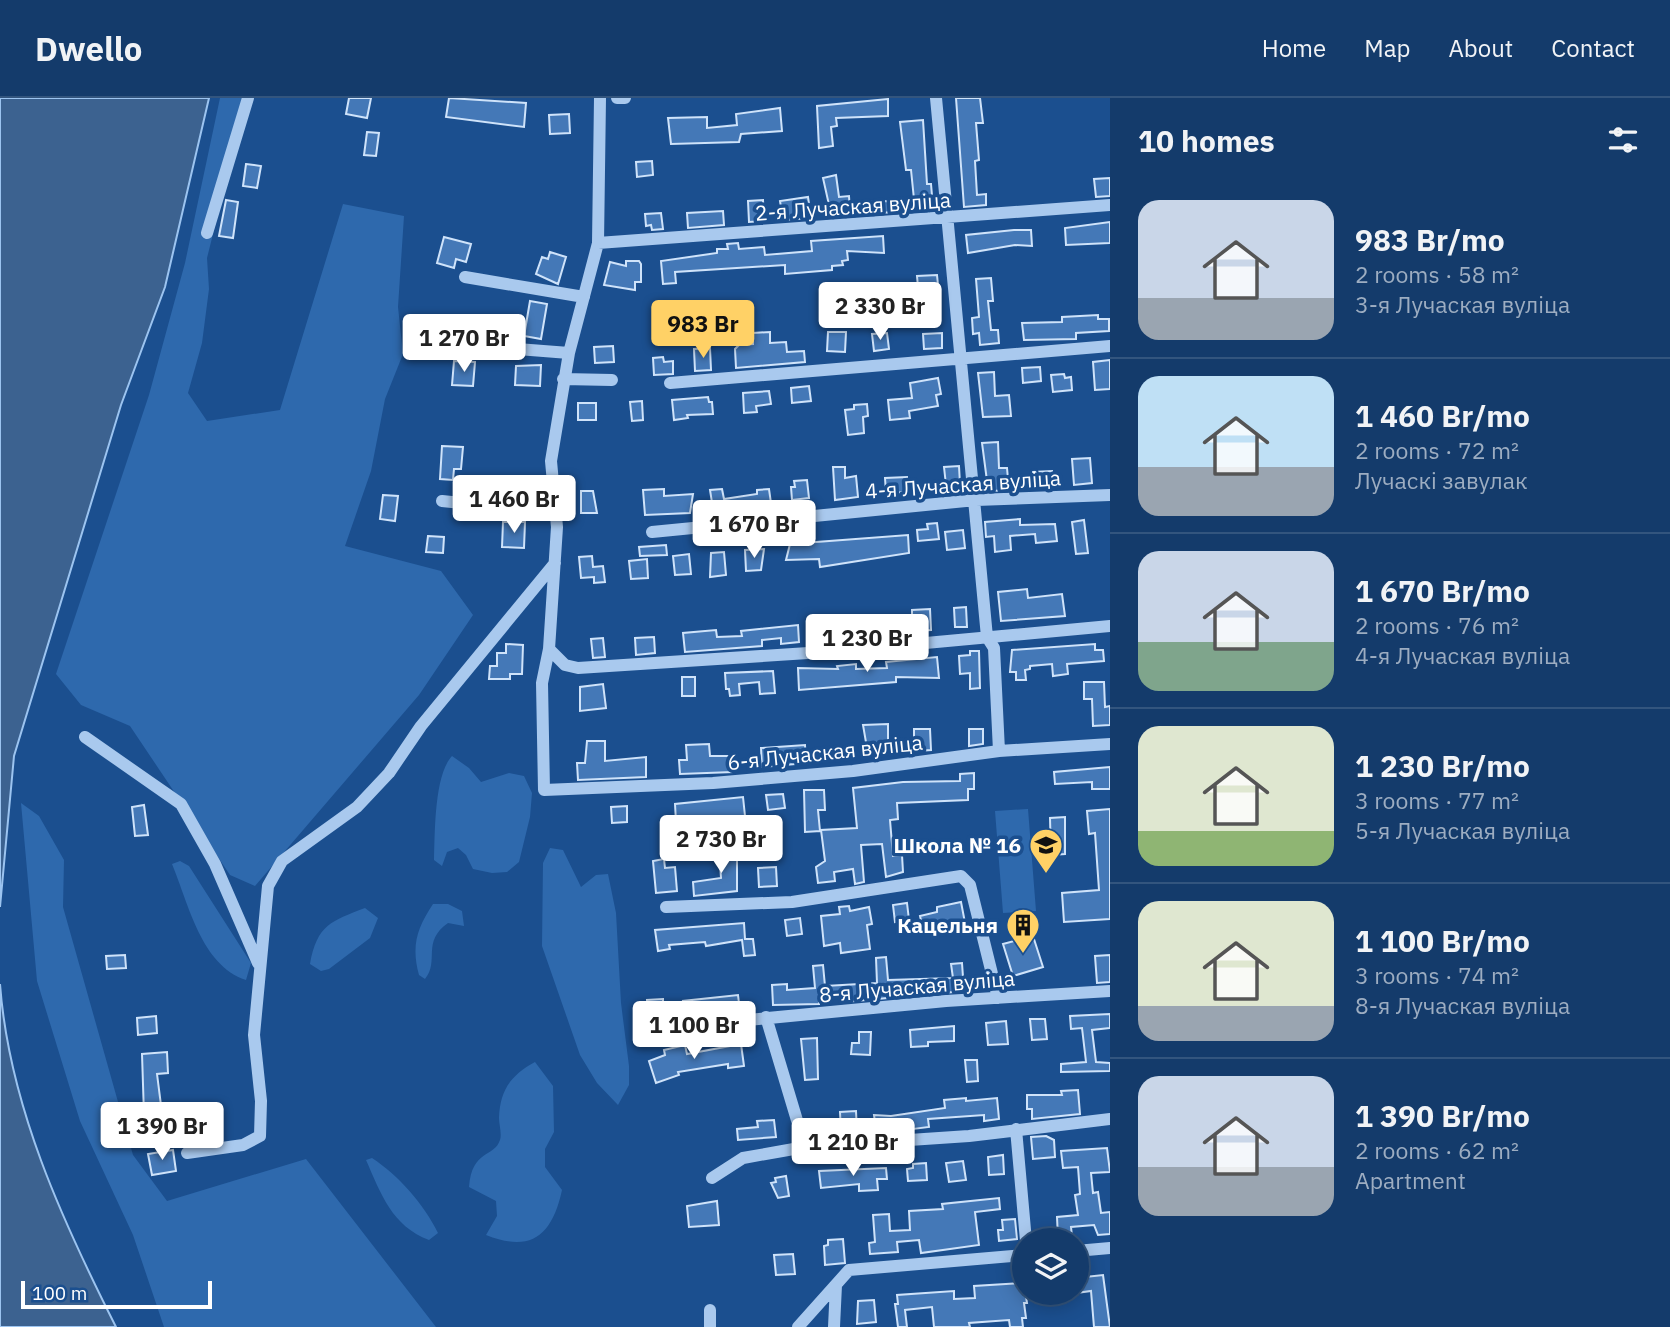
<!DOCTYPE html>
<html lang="en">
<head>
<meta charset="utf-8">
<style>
	body { margin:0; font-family:"IBM Plex Sans",sans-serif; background:#1d4271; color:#f1f3f6; height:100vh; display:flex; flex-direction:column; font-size:26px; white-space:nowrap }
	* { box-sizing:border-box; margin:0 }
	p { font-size:23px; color:#9dadc1 }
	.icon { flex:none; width:38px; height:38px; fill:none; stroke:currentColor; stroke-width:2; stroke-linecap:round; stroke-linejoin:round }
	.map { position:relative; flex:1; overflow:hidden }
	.sheet { display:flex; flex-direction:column; background:#143b6b; width:560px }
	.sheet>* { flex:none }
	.buttons { position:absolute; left:1012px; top:1130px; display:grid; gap:14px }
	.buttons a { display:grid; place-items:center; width:77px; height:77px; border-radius:50%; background:#143b6b; box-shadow:0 4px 18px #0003,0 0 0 2px #33557e; font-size:35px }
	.scale { position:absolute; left:21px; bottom:18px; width:191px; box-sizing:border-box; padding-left:7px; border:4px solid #fff; border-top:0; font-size:19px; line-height:24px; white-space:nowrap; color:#fff; -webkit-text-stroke:5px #1b4f8f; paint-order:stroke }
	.price { position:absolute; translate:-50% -60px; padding:0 16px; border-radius:7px; background:#fff; color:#222; font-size:23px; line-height:46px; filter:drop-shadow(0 2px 4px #0008) }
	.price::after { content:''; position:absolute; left:50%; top:42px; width:21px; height:16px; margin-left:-10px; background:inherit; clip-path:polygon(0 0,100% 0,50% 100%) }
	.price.current { background:#ffd166; color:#111 }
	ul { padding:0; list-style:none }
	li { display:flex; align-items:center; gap:21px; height:175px; padding:0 28px }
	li+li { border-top:2px solid #33557e }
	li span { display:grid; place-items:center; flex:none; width:196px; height:140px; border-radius:21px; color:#555 }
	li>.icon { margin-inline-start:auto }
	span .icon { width:84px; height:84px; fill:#fffc; stroke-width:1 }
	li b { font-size:30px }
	h2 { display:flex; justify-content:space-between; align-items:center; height:84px; padding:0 28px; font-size:30px }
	header { display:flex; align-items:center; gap:42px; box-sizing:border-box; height:98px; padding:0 35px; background:#143b6b; border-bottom:2px solid #33557e }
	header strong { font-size:33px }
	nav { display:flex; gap:38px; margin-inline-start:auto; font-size:24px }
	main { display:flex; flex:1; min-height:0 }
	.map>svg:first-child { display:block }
	.green { fill:#2e69ad }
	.water { fill:#3c6290; stroke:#9cc4f0; stroke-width:2 }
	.building { fill:#4478b7; stroke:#cfe3fa; stroke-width:2 }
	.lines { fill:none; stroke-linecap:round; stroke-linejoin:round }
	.minor { stroke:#a9c9ee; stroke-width:12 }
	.labels { text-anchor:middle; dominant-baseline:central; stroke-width:7; stroke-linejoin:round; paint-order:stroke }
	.street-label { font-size:21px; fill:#fff; stroke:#1b4f8f }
	.poi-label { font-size:21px; font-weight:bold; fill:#fff; stroke:#1b4f8f; text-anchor:end }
</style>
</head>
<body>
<header>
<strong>Dwello</strong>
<nav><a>Home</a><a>Map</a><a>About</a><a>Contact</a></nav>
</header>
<main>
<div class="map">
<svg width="1110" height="1229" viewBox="0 0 1110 1229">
	<rect width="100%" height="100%" fill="#1b4f8f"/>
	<path class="green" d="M220 0H247L207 160 209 191 202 245 188 295 207 323 280 312 343 106 404 118 398 209 403 256 385 301 371 373 345 448 441 473 473 517 419 597 255 788 230 777 130 628 81 607 56 576 149 297 185 165Z
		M452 658 469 670 481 684 509 675 524 678 532 695 530 719 519 764 507 774 492 775 473 771 466 757 458 750 447 754 442 768 434 762C435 736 434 677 452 658Z
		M21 705 39 718 64 762 63 809 133 1057 167 1103 306 1061 436 1229H164L133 1137 80 1023 37 883Z
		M1028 711 1036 813 1003 815 995 713Z
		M550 750 563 752 581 789 596 777 608 776 616 815 621 905 629 968V987L618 1007 597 985 580 957 542 848 543 765Z
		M180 763 189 768 251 865 246 882C201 867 189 807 172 766Z
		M433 806H448L462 813 464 828 448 825C421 844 440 863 425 881L419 877C411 848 417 830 433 806Z
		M365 810 378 820 370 840 329 871 321 873 310 866C317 827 331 823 365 810Z
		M535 964 553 988 554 1034 545 1051V1069L562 1092C552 1138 531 1155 486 1137L497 1118 496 1103 469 1089C472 1051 494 1060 500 1042 502 1036 499 1026 499 1020 500 992 511 977 535 964Z
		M372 1060C398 1077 424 1106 438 1135L429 1142C392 1128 381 1096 366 1062Z"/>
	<path class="water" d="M0 0H209L165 189 121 307 14 658 0 809Z
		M0 886C9 1007 62 1122 116 1229H0Z"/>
	<path class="building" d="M349 0H371L367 20 346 16Z
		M449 0 526 5 524 29 446 19Z
		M956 0H980L983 25H976L979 62 975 63 977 97 986 96V107L964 109Z
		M888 1V18L836 20 837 28 831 29 833 48 819 50 817 8Z
		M780 10 782 33 741 36 739 44 671 46 668 20 707 19V30L737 27 736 16Z
		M569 16 570 35 550 36 549 17Z
		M923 22 927 86H931L933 109 915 111 911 72H906L900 24Z
		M367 34 379 35 376 58 364 57Z
		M652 63 653 77 637 79 636 64Z
		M246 66 261 68 257 90 243 88Z
		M836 77 839 99 849 98 850 114 831 116 823 80Z
		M1110 80V98L1096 99 1094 81Z
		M808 99 811 120 783 122 780 103Z
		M226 102 238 104 233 140 219 138Z
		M763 102 764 123 749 124 748 103Z
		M891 103V114L863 117 862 104Z
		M723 113 724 127 688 130 687 115Z
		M661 115 663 131 652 132 651 127 646 128 645 116Z
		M1110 124V145L1066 147 1065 130Z
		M1014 132H1031L1032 148 1015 147 968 155 966 137Z
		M883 138 884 155 847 153 848 162 842 163 843 167 832 168V172L785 176V167L675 174 676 185 663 186 661 163 717 155V151H728L727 146 738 145 739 151 764 149 765 157 812 153 811 143Z
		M444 139 471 146 466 164 456 161 454 170 437 165Z
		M550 154 566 159 558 186 536 176 542 159 548 161Z
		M626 163H639L641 166V184H635V192L604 187 610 164 626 168Z
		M937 177 939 197 925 198 924 188 918 189 917 178Z
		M991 180 993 203H988L991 232H998L999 245 980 247 979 235 973 236 972 220 979 219 976 181Z
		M530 203 547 206 541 241 524 238Z
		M1098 217V221H1109V233L1076 235V241L1024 242 1022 225 1062 224V219Z
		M476 227 495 229 493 244 474 241Z
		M770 234V245L786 244 787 254 804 253 805 264 736 270 735 251 739 247 753 246V235Z
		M828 234H846L845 254 827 253Z
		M887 235 889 251 874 253 872 236Z
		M942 235V250L924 251 923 236Z
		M613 248 614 264 595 265 594 249Z
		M710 250 711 272 695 273 694 251Z
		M663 259 664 264 673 263V276L654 277 653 260Z
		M1110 262V291L1095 292 1093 264Z
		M454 263 475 264 473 288 452 287Z
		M541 267 540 288 515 287 516 268Z
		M1040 269 1041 283 1023 285 1022 270Z
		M994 274 995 298 1009 297 1011 318 983 319 978 275Z
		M1064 276 1065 280 1071 279 1072 292 1053 294 1051 277Z
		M938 280 941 296 936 297 938 308 909 313 910 320 890 322 888 302 912 300 910 285Z
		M809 288 811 303 792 305 791 290Z
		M769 293 771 306 756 308 757 314 744 315 743 295Z
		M708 299 709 304H712L713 316 687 317 688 320 674 322 672 302Z
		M642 303 643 322 632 323 630 304Z
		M578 305H596V322H578Z
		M867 306 868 318 863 319 864 335 848 337 845 312 854 311V307Z
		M998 344 999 370H1007L1009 392 991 393V382L987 383 982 345Z
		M442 348 463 349 461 371H454L453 382 440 381Z
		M1090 360 1092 385 1074 387 1072 361Z
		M959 368 960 386 946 387 944 369Z
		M833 369H845V380L856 378 858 399 835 402Z
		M1052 373V389L1034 390 1033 374Z
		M511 379H525V403L508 401Z
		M907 379 908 394 886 395 885 380Z
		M807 382 809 400 792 402 791 389H795L794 383Z
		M664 391V398L693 396 690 415 645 417 643 392Z
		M722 391 724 401 757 396V392L769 391 771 405 741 408 742 415 731 416 730 409 713 411 710 392Z
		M581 393H593L597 415H581Z
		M383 397 398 398 395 423 380 421Z
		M1020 421V427L1055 426 1057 443 1036 445 1035 436 1010 438 1011 452 995 454 994 438 986 439 985 424Z
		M1084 422 1088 455 1076 456 1072 424Z
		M503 424H525L524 450 502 449Z
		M937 425 939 441 918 443 917 432 928 431 927 426Z
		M963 432 965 450 947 452 945 434Z
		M908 437 909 455 820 469 819 461 786 462 790 446Z
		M428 438 444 439 443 455 426 454Z
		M666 447 667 457 640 458 639 449Z
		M764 451 761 472 746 473 745 452Z
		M724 454 726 477 710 479 711 455Z
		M689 456 691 476 675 477 673 458Z
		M592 458 593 469 603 468 605 484 594 485V479L581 480 579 459Z
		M647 461 648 480 631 481 629 463Z
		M1027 491 1028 500 1062 496 1065 518 1001 523 998 494Z
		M966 509 967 529H955L954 510Z
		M930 511 931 532 912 533V512Z
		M886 517 888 538H840V525L868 524V519Z
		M798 527 799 544 781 546V540L762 542V548L685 554 683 535 716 532 717 539 742 538 741 533Z
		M654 539 655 555 636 557 635 540Z
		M603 540 605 559 593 560 591 541Z
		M506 546 523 547 522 576H510V581H489L490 568H497V555H506Z
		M1095 546V552H1103L1104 563 1067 566 1068 576 1053 578 1052 566 1030 568V571L1025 572 1026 582H1016V574H1010L1012 552Z
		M970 553H979L980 590 970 591V575L960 576 959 558 970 557Z
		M937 559 939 580 896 579V584L799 592 798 570 838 571 837 568 856 566V571L887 570 886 564Z
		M773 573 775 595 760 596 759 584 739 586 740 597 730 598 729 591H726L725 575Z
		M682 579H695V598H682Z
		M1084 584H1104L1105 609 1110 608V627L1093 628 1092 601H1084Z
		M603 586 606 610 580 613V589Z
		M888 626V644L914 642V631H930L931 652 868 656 863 627Z
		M969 631H983V646L969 648Z
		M587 643H605V663L646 659V679L578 682 577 665H585Z
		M709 646 710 658H732L733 674 680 676 679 662H687L686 647Z
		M805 647 806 665 762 669 761 650Z
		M1110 669V691H1092V684L1055 686 1054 674Z
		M974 675V691H968V702L897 705 898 721 890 722 893 758 902 757 903 774 886 779 882 746 861 747 864 784 855 786 853 771 834 774 835 783 818 785 816 769 825 763 821 732 857 730 853 690 903 684 960 683V676Z
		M804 692H824L825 712H818L820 733 805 734Z
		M783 696 785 710 768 712 766 697Z
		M743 699 745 718 720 720 721 734 709 735 708 720 676 724 675 706Z
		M144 707 148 737 135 738 132 709Z
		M627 708V724L612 725 611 709Z
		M1110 711V821L1064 824 1062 795 1099 792 1095 735 1089 736 1087 713Z
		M1065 719V756L1051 757 1050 720Z
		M737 749V793L694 798 693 784 721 780 719 750Z
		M664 761 665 770 675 769 677 793 656 795 653 763Z
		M776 769 777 788 759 789 758 770Z
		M961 804 966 830 942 835 937 824 922 827 920 818 937 814V809Z
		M907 805 909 822 895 824 893 807Z
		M849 808 850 813 869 809 872 826 867 827 870 851 841 855 840 845 824 848 821 818 840 816 839 809Z
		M800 820 802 836 787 838 785 822Z
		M744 825 745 841H753L755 857 744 858 742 842 706 848 705 844 669 847 670 851 658 853 655 832Z
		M1033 838 1043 869 1013 878 1003 846Z
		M125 857 126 870 107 871 106 858Z
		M1110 857V884L1097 885 1095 858Z
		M886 859 888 882 953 880 951 866 962 865 964 893 845 904 844 898 819 902V906L773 907 772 887 787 886V892L815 890 813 868 823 867 825 888 877 885 876 860Z
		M738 897 740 914 648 922 647 902 663 901V910L684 909 683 903Z
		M1110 916V930L1092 932 1096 964 1110 965V973L1061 974V966L1086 964 1082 930 1071 931 1070 918Z
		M156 918 157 935 138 937 137 920Z
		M1030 921H1045L1047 941 1032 942Z
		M1006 923 1008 946 988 947 986 925Z
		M954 928V943L928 944V948L911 949 910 932Z
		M859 934H871L870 957 851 956 852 945H859Z
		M817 940 818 981 805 982 801 941Z
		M741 946 744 968 728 970V966L678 974 679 977 656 985 649 963 665 957 664 952 685 947 687 956Z
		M167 954 168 975 157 976 162 1015 144 1017 142 956Z
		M965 962H977L978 983 967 984Z
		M1078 992 1080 1016 1032 1021V1011H1027V997H1062L1061 993Z
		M966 1000V1003L997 1000 999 1021 984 1023V1017L928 1021 929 1029 913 1031 912 1025 876 1032 874 1017 891 1018 945 1010 944 1002Z
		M202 1007 204 1025 181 1026 179 1009Z
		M856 1013 857 1034 841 1035 840 1014Z
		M774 1022 776 1039 738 1042 737 1031 758 1029 757 1023Z
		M1046 1038 1054 1042 1055 1059 1033 1061 1031 1039Z
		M1107 1050 1110 1074 1091 1075 1093 1095 1098 1094 1101 1115 1110 1114V1136L1098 1137 1094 1127 1071 1129 1072 1138 1058 1140 1057 1119 1078 1117 1075 1097 1080 1096 1078 1069 1063 1070 1061 1053Z
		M173 1052 176 1073 152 1077 148 1056Z
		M1003 1057 1004 1076 989 1077 988 1059Z
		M963 1063 966 1082 949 1084 946 1065Z
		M926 1065 927 1082 908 1083 907 1071 913 1070V1066Z
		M886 1070 887 1081H877L878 1092 859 1093V1086L821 1090 819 1073Z
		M786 1078 789 1098 778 1100 771 1085 776 1084 775 1080Z
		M999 1100 1000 1111 975 1114 979 1147 921 1155 919 1142 897 1144 898 1154 870 1156 869 1145 875 1144 873 1117 889 1116 890 1133 910 1132 909 1113 943 1111 942 1106Z
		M717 1103 719 1127 689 1129 687 1108Z
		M1015 1121 1017 1141 999 1143 998 1132H1003L1002 1122Z
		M843 1141 845 1165 825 1167 824 1148 828 1147V1142Z
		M793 1156 795 1176 776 1177 774 1157Z
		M1103 1177 1110 1229H1094L1091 1193 1076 1195V1180Z
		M1024 1185 1027 1205H1024L1026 1220H1022L1023 1229H1010L1009 1222 969 1225 970 1229H934L932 1209 905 1212 907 1229H898L895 1206H898L897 1197 954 1193V1201L975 1200 974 1188Z
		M874 1202 876 1224 857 1226 858 1203Z"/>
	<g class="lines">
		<path class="minor" d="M600 0 598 145 569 255 551 363 557 429 549 551 542 585 544 692 713 685 853 673 999 653 1110 646
			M617 0H625
			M936 0 987 539 994 550 999 653
			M207 135 248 0
			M598 145 1110 107
			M465 179 584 199
			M506 250 569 255
			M563 281 612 282
			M670 285 1110 248
			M442 403 530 412 554 410
			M652 434 976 402 1110 397
			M549 551 565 567 578 570 839 553 1110 528
			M85 639 181 706 215 766 258 865
			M666 809 792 804 961 778 970 787 998 900
			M766 919 805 1049
			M643 932 946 903 1110 893
			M1016 1031 1026 1143
			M187 1055 243 1047 260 1038 261 1003 254 937 268 788 282 763 357 709 389 675 421 628 555 465
			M712 1080 743 1060 805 1049 969 1038 1110 1021
			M1076 1153 1110 1150
			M710 1212V1229
			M798 1229 849 1172 1024 1157
			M834 1229 836 1187"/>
	</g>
	<defs>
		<symbol id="school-pin" viewBox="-11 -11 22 30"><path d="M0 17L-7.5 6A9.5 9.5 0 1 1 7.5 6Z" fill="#ffd166" stroke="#1b4f8f"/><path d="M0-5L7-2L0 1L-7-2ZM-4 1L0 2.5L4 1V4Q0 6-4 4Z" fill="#111"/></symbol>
		<symbol id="building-pin" viewBox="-11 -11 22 30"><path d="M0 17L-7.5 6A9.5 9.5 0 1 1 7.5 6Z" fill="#ffd166" stroke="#1b4f8f"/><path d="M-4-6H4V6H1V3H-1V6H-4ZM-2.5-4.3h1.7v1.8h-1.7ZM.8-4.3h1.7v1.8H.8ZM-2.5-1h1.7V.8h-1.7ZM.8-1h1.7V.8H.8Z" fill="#111"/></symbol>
	</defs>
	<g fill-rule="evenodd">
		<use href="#school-pin" x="1027" y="728" width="38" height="52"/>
		<use href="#building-pin" x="1004" y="808" width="38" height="52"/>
	</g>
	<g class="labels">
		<g class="street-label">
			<text transform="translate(853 108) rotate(-4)">2-я Лучаская вуліца</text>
			<text transform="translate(963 386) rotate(-4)">4-я Лучаская вуліца</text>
			<text transform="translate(825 654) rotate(-6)">6-я Лучаская вуліца</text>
			<text transform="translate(917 888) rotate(-5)">8-я Лучаская вуліца</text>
		</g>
		<g class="poi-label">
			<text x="1021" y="747">Школа № 16</text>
			<text x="998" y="827">Кацельня</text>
		</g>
	</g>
</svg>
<div class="buttons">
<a><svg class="icon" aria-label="layers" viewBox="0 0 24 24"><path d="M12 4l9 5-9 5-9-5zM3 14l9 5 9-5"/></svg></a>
</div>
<div class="scale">100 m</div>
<b class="price" style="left:880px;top:244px">2 330 Br</b>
<b class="price current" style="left:703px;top:262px">983 Br</b>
<b class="price" style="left:464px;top:276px">1 270 Br</b>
<b class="price" style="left:514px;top:437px">1 460 Br</b>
<b class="price" style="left:754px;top:462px">1 670 Br</b>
<b class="price" style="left:867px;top:576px">1 230 Br</b>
<b class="price" style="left:721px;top:777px">2 730 Br</b>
<b class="price" style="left:694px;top:963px">1 100 Br</b>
<b class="price" style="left:162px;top:1064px">1 390 Br</b>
<b class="price" style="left:853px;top:1080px">1 210 Br</b>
</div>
<section class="sheet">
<h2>10 homes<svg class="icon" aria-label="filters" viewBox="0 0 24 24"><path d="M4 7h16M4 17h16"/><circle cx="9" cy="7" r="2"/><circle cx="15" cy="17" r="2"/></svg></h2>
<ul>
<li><span style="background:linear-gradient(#c9d6e8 70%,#9aa5b1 0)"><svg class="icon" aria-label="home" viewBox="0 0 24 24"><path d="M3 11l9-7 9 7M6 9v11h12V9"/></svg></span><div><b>983 Br/mo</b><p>2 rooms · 58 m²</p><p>3-я Лучаская вуліца</p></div></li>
<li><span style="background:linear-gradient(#bfe0f5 65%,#9aa5b1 0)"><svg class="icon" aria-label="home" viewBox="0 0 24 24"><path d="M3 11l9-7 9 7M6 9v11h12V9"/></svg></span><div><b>1 460 Br/mo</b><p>2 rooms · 72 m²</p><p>Лучаскі завулак</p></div></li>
<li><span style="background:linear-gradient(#c9d6e8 65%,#7fa58c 0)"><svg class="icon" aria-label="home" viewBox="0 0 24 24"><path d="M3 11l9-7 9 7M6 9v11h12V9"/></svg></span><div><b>1 670 Br/mo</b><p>2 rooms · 76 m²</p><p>4-я Лучаская вуліца</p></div></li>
<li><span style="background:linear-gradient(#dfe7d0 75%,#8fb573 0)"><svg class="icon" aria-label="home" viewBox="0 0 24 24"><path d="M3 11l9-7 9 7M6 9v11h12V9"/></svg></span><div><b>1 230 Br/mo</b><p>3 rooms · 77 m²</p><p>5-я Лучаская вуліца</p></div></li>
<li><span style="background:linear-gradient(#dfe7d0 75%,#9aa5b1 0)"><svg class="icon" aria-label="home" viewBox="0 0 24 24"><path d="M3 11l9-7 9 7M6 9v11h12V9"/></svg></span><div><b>1 100 Br/mo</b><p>3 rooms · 74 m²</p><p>8-я Лучаская вуліца</p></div></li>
<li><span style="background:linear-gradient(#c9d6e8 65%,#9aa5b1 0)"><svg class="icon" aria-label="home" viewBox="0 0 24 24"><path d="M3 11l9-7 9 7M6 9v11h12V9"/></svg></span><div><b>1 390 Br/mo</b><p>2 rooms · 62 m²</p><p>Apartment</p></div></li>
</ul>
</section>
</main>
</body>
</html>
